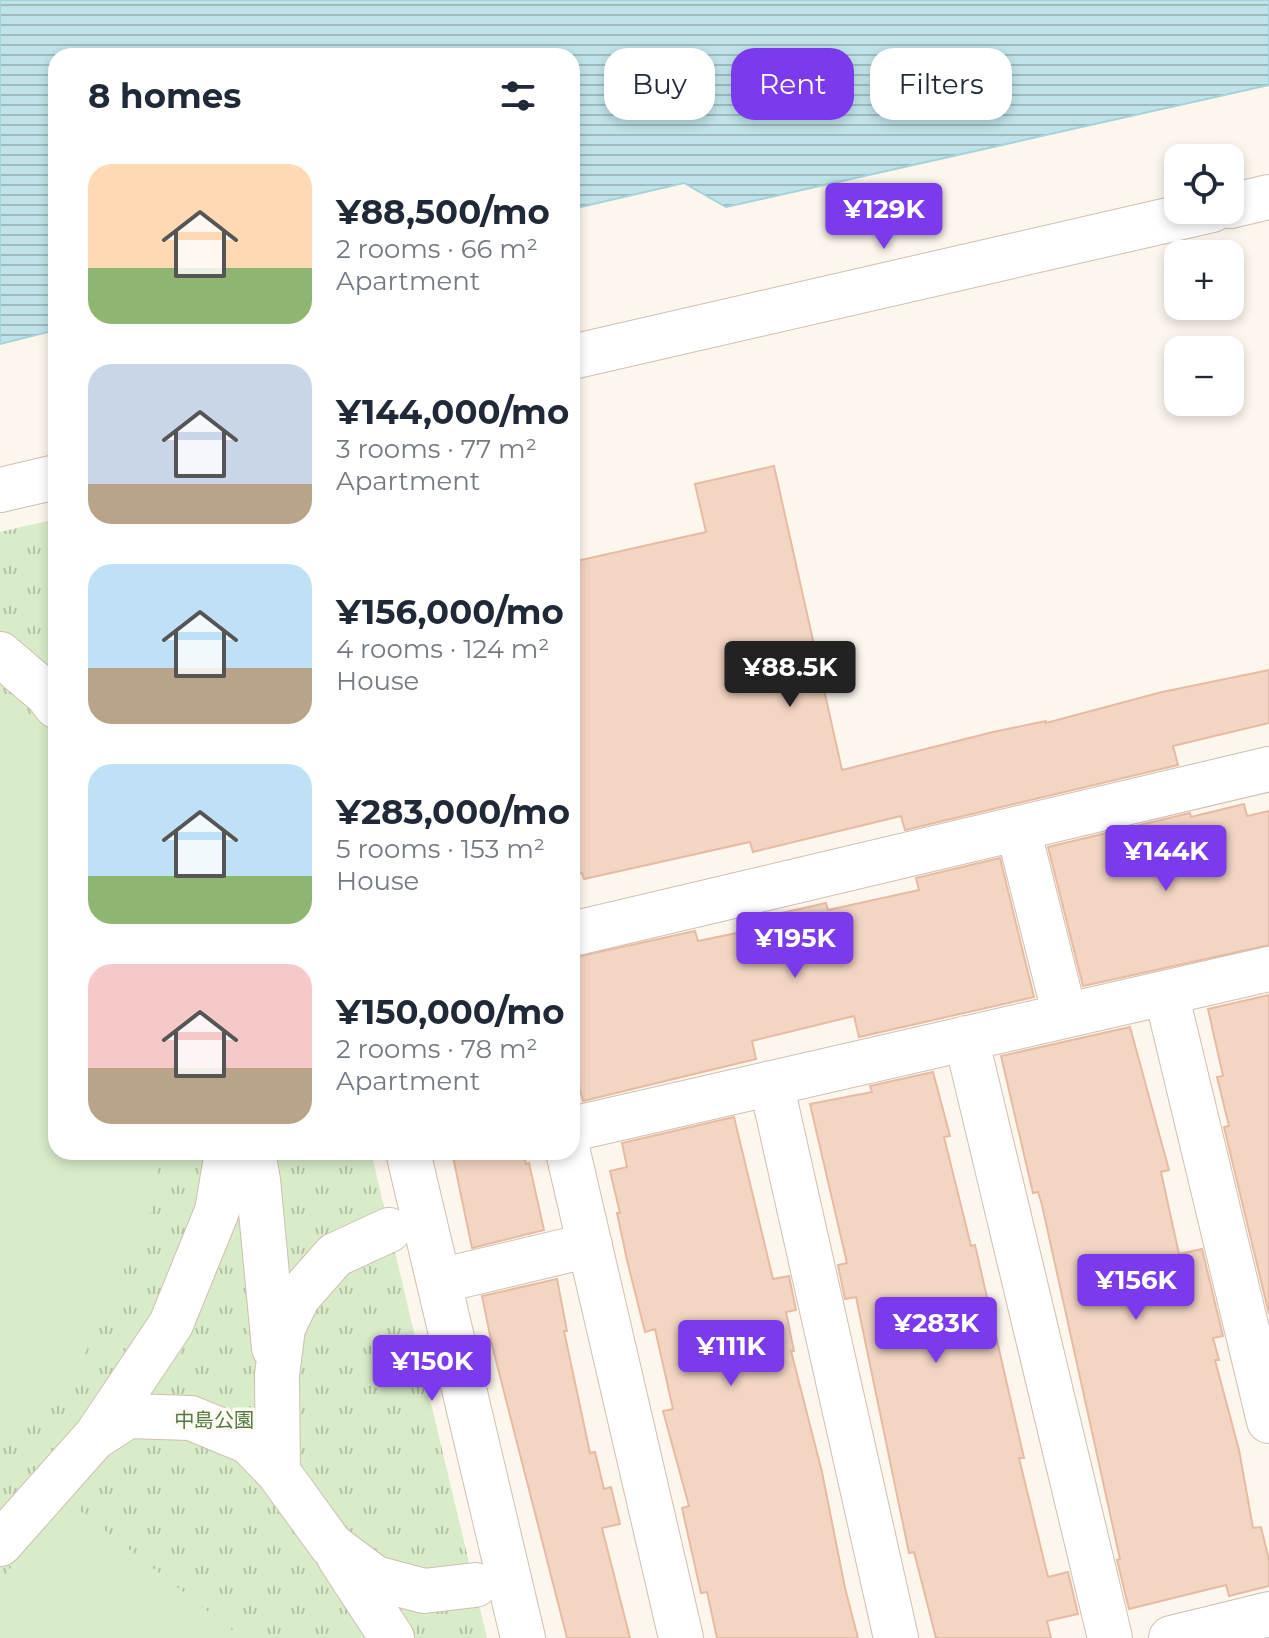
<!DOCTYPE html>
<html lang="en">
<head>
<meta charset="utf-8">
<style>
	body { margin:0; font-family:Montserrat,"Noto Sans JP",sans-serif; background:#f2f2f3; color:#1f2937; height:100vh; display:flex; flex-direction:column; font-size:30px; white-space:nowrap }
	* { box-sizing:border-box; margin:0 }
	p { font-size:26px; color:#747a83 }
	.icon { flex:none; width:44px; height:44px; fill:none; stroke:currentColor; stroke-width:2; stroke-linecap:round; stroke-linejoin:round }
	.map { position:relative; flex:1; overflow:hidden }
	.drawer { position:absolute; left:48px; top:48px; width:532px; height:1112px; display:flex; flex-direction:column; background:#fff; border-radius:24px; box-shadow:0 4px 12px #0003 }
	.drawer>* { flex:none }
	.guide { position:absolute; left:604px; top:48px; width:544px; height:72px; display:flex; gap:16px }
	.buttons { position:absolute; left:1164px; top:144px; display:grid; gap:16px }
	.buttons a { display:grid; place-items:center; width:80px; height:80px; border-radius:16px; background:#fff; box-shadow:0 4px 12px #0003; font-size:40px }
	.price { position:absolute; translate:-50% -68px; padding:0 18px; border-radius:8px; background:#7c3aed; color:#fff; font-size:26px; line-height:52px; filter:drop-shadow(0 2px 4px #0008) }
	.price::after { content:''; position:absolute; left:50%; top:48px; width:24px; height:18px; margin-left:-12px; background:inherit; clip-path:polygon(0 0,100% 0,50% 100%) }
	.price.on { background:#222; color:#fff }
	ul { padding:0; list-style:none }
	li { display:flex; align-items:center; gap:24px; height:200px; padding:0 40px }
	li span { display:grid; place-items:center; flex:none; width:224px; height:160px; border-radius:24px; color:#555 }
	li>.icon { margin-inline-start:auto }
	span .icon { width:96px; height:96px; fill:#fffc; stroke-width:1 }
	li b { font-size:34px }
	h2 { display:flex; justify-content:space-between; align-items:center; height:96px; padding:0 40px; font-size:34px }
	.pill { padding:0 28px; border-radius:24px; background:#fff; box-shadow:0 4px 12px #0003; font-size:28px; line-height:72px }
	.pill.on { background:#7c3aed; color:#fff }
	.map>svg:first-child { display:block }
	.grass { fill:url(#grass-tufts) }
	.pitch { fill:#d8ecc9 }
	.water { fill:url(#water-rules); stroke:#a5d3da; stroke-width:2 }
	.building { fill:#f3d5c3; stroke:#e6bba3; stroke-width:2 }
	.lines { fill:none; stroke-linecap:round; stroke-linejoin:round }
	.minor-casing { stroke:#d1beb0; stroke-width:46 }
	.minor { stroke:#fff; stroke-width:44 }
	.labels { text-anchor:middle; dominant-baseline:central; stroke-width:7; stroke-linejoin:round; paint-order:stroke }
	.park-label { font-size:20px; fill:#537a41; stroke:#fffaf3 }
</style>
</head>
<body>
<div class="map">
<svg width="1269" height="1638" viewBox="0 0 1269 1638">
	<defs>
		<pattern id="grass-tufts" width="24" height="20" patternUnits="userSpaceOnUse" patternTransform="scale(2)"><rect width="24" height="20" fill="#d8ecc9"/><path d="M3 7l-1-3M5 7V3M7 7l1-3M15 17l-1-3M17 17v-4M19 17l1-3" fill="none" stroke="#b4c2a5"/></pattern>
		<pattern id="water-rules" width="6" height="5" patternUnits="userSpaceOnUse" patternTransform="scale(2)"><rect width="6" height="5" fill="#bfe3e8"/><path d="M0 2.5h6" fill="none" stroke="#a0bbbe"/></pattern>
	</defs>
	<rect width="100%" height="100%" fill="#fdf6ec"/>
	<path class="grass" d="M56 519V1152H371L487 1638H0V532Z"/>
	<path class="pitch" d="M0 697 56 755V1152H159L157 1198 69 1388 0 1433Z
		M65 1499 242 1638H0V1581Z"/>
	<path class="water" d="M0 0H1269V85L726 207 684 183 572 209V56H56V330L0 344Z"/>
	<path class="building" d="M774 466 842 770 993 732 1046 721V723L1162 692 1269 670V723L1173 746 1178 765 905 830 901 816 753 852 750 842 584 879 582 873 572 876V562L706 532 695 484Z
		M1244 804 1247 816 1269 811V945L1083 986 1048 847 1190 813 1191 817Z
		M1000 858 1034 997 859 1037 854 1016 752 1041 756 1059 583 1101 572 1058V958L695 931 698 941 779 924 777 914 826 903 828 910 919 890 916 878Z
		M1269 995V1314L1224 1127 1229 1126 1217 1077 1223 1076 1208 1009Z
		M1130 1027 1169 1170 1161 1172 1179 1254 1202 1249 1223 1336 1213 1338 1219 1360H1215L1239 1450 1253 1528 1261 1527 1269 1560V1586L1229 1596 1226 1585 1129 1609 1117 1560 1120 1559 1042 1205 1038 1192 1033 1193 1001 1056Z
		M933 1072 950 1136 944 1137 971 1246 975 1245 1024 1458H1019L1048 1577 1068 1572 1078 1614 1047 1621 1051 1638H936L914 1552 909 1553 856 1297 845 1299 838 1265 847 1263 810 1104 872 1092 870 1086Z
		M734 1117 773 1279 789 1276 796 1310 786 1312 794 1351H791L822 1472 845 1588 858 1638H717L707 1592 701 1593 682 1508 689 1506 663 1411 673 1409 655 1329 645 1332 627 1260 617 1213H620L610 1171 627 1167 622 1143Z
		M452 1152H523L526 1164 529 1163 544 1230 472 1248Z
		M557 1279 567 1331H564L590 1453 595 1452 604 1489 611 1487 620 1524 602 1528 630 1638H567L492 1345 482 1296Z"/>
	<g class="lines">
		<defs>
			<path id="minor" d="M1230 206 1269 197
				M572 357 1212 210
				M0 490 56 477
				M0 654 47 694 56 706
				M1018 829 1065 1016
				M572 934 1269 769
				M1166 993 1269 1421
				M966 1038 1110 1638
				M771 1083 896 1638
				M572 1129 1269 969
				M253 1152 258 1180 274 1348
				M408 1152 523 1638
				M568 1152 681 1638
				M389 1230 335 1255 298 1297 283 1328 277 1375 278 1472 331 1545 375 1578 424 1591 475 1585
				M439 1281 590 1245
				M96 1436 171 1324 217 1211 227 1152
				M0 1544 94 1438 128 1416 191 1418 249 1442 278 1472
				M339 1557 392 1638
				M1171 1638 1269 1614"/>
		</defs>
		<use href="#minor" class="minor-casing"/>
		<use href="#minor" class="minor"/>
	</g>
	<g class="labels">
		<g class="park-label">
			<text x="214" y="1420">中島公園</text>
		</g>
	</g>
</svg>
<div class="buttons">
<a><svg class="icon" aria-label="locate" viewBox="0 0 24 24"><circle cx="12" cy="12" r="6"/><path d="M12 2v4M12 18v4M2 12h4M18 12h4"/></svg></a>
<a>+</a>
<a>−</a>
</div>
<b class="price" style="left:884px;top:251px">¥129K</b>
<b class="price on" style="left:790px;top:709px">¥88.5K</b>
<b class="price" style="left:1166px;top:893px">¥144K</b>
<b class="price" style="left:795px;top:980px">¥195K</b>
<b class="price" style="left:1136px;top:1322px">¥156K</b>
<b class="price" style="left:936px;top:1365px">¥283K</b>
<b class="price" style="left:731px;top:1388px">¥111K</b>
<b class="price" style="left:432px;top:1403px">¥150K</b>
<div class="guide">
<a class="pill">Buy</a>
<a class="pill on">Rent</a>
<a class="pill">Filters</a>
</div>
<section class="drawer">
<h2>8 homes<svg class="icon" aria-label="filters" viewBox="0 0 24 24"><path d="M4 7h16M4 17h16"/><circle cx="9" cy="7" r="2"/><circle cx="15" cy="17" r="2"/></svg></h2>
<ul>
<li><span style="background:linear-gradient(#ffd9b3 65%,#8fb573 0)"><svg class="icon" aria-label="home" viewBox="0 0 24 24"><path d="M3 11l9-7 9 7M6 9v11h12V9"/></svg></span><div><b>¥88,500/mo</b><p>2 rooms · 66 m²</p><p>Apartment</p></div></li>
<li><span style="background:linear-gradient(#c9d6e8 75%,#b9a48a 0)"><svg class="icon" aria-label="home" viewBox="0 0 24 24"><path d="M3 11l9-7 9 7M6 9v11h12V9"/></svg></span><div><b>¥144,000/mo</b><p>3 rooms · 77 m²</p><p>Apartment</p></div></li>
<li><span style="background:linear-gradient(#bfe0f5 65%,#b9a48a 0)"><svg class="icon" aria-label="home" viewBox="0 0 24 24"><path d="M3 11l9-7 9 7M6 9v11h12V9"/></svg></span><div><b>¥156,000/mo</b><p>4 rooms · 124 m²</p><p>House</p></div></li>
<li><span style="background:linear-gradient(#bfe0f5 70%,#8fb573 0)"><svg class="icon" aria-label="home" viewBox="0 0 24 24"><path d="M3 11l9-7 9 7M6 9v11h12V9"/></svg></span><div><b>¥283,000/mo</b><p>5 rooms · 153 m²</p><p>House</p></div></li>
<li><span style="background:linear-gradient(#f6c9c9 65%,#b9a48a 0)"><svg class="icon" aria-label="home" viewBox="0 0 24 24"><path d="M3 11l9-7 9 7M6 9v11h12V9"/></svg></span><div><b>¥150,000/mo</b><p>2 rooms · 78 m²</p><p>Apartment</p></div></li>
</ul>
</section>
</div>
</body>
</html>
